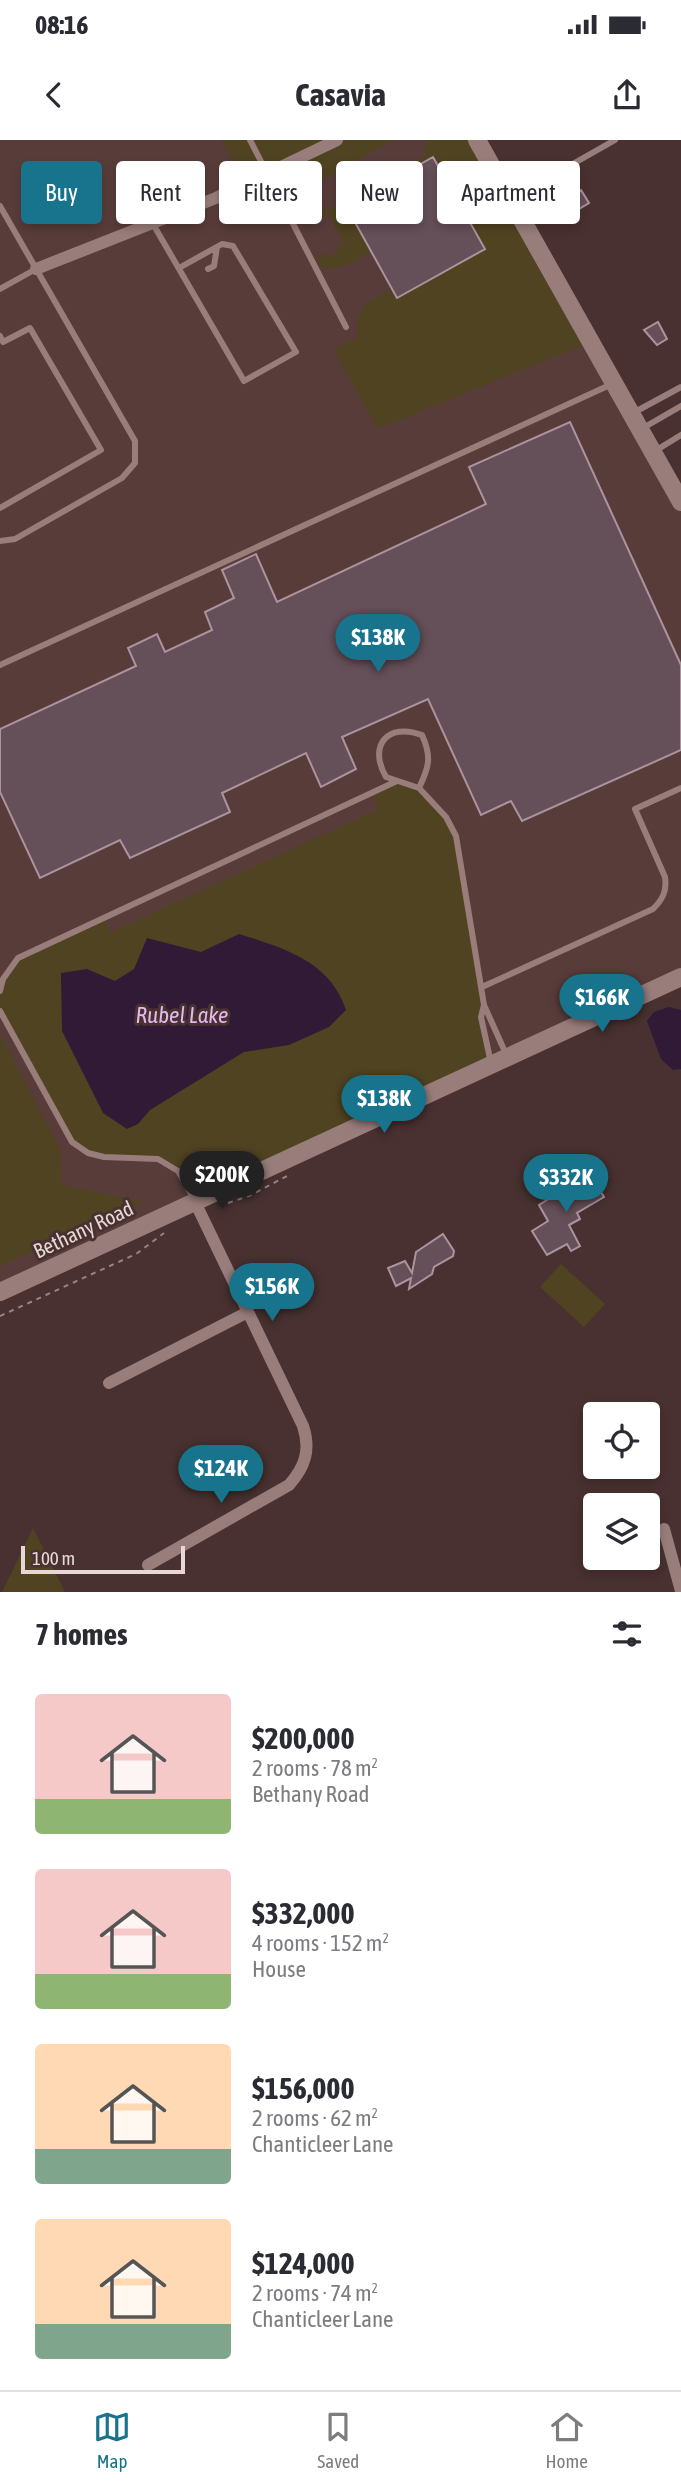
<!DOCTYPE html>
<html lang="en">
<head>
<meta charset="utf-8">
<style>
	body { margin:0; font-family:"Asap Condensed",sans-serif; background:#f7f7f7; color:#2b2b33; height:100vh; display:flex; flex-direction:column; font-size:26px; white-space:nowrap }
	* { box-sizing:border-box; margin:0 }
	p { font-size:23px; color:#7c7c81 }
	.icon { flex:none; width:38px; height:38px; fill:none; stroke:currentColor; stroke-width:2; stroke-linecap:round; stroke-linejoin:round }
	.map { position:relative; height:1452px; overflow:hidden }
	.side { display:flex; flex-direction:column; background:#fff; flex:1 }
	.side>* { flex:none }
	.top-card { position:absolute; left:21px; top:21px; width:640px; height:63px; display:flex; gap:14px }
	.controls { position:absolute; left:583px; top:1262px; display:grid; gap:14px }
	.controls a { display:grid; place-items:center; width:77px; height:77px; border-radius:7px; background:#fff; box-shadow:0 4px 10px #0003; font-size:35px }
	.scale { position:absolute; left:21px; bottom:18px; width:164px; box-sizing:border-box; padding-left:7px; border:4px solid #e7d8d6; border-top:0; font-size:19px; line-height:24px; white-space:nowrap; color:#e7d8d6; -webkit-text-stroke:5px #483130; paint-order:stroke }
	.price { position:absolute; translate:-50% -60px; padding:0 16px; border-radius:24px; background:#18738c; color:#fff; font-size:23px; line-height:46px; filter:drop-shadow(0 2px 4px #0008) }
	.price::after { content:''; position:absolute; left:50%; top:42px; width:21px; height:16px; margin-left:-10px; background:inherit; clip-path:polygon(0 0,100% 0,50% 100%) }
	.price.on { background:#222; color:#fff }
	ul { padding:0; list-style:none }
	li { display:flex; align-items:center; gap:21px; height:175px; padding:0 35px }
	li span { display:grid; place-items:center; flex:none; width:196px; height:140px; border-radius:7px; color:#555 }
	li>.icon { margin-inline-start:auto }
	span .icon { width:84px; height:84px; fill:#fffc; stroke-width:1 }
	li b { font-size:30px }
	h2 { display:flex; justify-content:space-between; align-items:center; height:84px; padding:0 35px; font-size:30px }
	.pill { padding:0 24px; border-radius:7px; background:#fff; box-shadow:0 4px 10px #0003; font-size:24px; line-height:63px }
	.pill.on { background:#18738c; color:#fff }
	.status { display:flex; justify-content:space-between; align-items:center; height:49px; padding:0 35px; background:#fff; direction:ltr }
	.status svg { height:19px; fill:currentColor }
	header { display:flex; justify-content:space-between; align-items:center; height:91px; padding:0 35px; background:#fff; font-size:32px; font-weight:700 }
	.tab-bar { display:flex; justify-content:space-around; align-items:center; height:98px; border-top:2px solid #e1e1e2; background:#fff; font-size:19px; color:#7c7c81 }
	.tab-bar a { display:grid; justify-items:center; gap:4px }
	.tab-bar .on { color:#18738c }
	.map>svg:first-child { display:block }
	.built { fill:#583c3a }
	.green { fill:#504322 }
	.water { fill:#301a36 }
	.building { fill:#654f58; stroke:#ac939e; stroke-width:2 }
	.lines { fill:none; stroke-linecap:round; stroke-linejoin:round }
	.path { stroke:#978483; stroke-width:2; stroke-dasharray:5 5; stroke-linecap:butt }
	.service { stroke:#987d7b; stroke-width:6 }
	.minor { stroke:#987d7b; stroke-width:12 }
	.secondary { stroke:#987d7b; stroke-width:18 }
	.labels { text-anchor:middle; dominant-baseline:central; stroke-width:6; stroke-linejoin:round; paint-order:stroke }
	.street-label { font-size:21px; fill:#e7d8d6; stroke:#483130 }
	.water-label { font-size:23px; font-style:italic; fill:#e2b8ee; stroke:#483130 }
</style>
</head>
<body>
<div class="status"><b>08:16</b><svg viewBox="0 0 49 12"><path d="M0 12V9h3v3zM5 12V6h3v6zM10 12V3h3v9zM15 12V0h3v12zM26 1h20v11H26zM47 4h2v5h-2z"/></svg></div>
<header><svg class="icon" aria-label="back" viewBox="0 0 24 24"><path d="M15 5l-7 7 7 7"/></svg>Casavia<svg class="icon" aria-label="share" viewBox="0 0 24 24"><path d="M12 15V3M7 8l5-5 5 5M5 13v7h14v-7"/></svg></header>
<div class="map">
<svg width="681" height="1452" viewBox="0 0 681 1452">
	<rect width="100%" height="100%" fill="#483130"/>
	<path class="built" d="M0 0H222L246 44 335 0H477L681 362V837L0 1152Z"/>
	<path class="green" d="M222 0H393L308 48 312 56 289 67 282 59 290 25 246 45Z
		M425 0H477L591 202 377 289 334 209 358 197C354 168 368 162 392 148L397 158 485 109 433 17 346 66 371 112C353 122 340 134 319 125L317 116 325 112 329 117 339 112 336 106 343 101 328 74 320 78 314 68 321 64 326 71 427 15 423 7 427 4Z
		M397 641C427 651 442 669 456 696L484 865 481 877 491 923 195 1062 178 1031 158 1019 104 1017 72 1002 0 871V851L18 818 103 778 111 792 379 669 371 653Z
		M0 894 60 1009 62 1045 143 1062 0 1126Z
		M561 1124 605 1164 584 1187 540 1147Z
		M33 1388 65 1452H2Z"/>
	<path class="water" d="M239 794C284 808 330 821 346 870L329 887 289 905 244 912 150 970 138 984 127 989 103 973 62 891 61 833 87 829 115 841 134 829 147 798 201 812Z
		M669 867 681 870V929L673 930 661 919 647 881 654 872Z"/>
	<path class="building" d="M433 17 485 109 397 158 346 66Z
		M581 50 589 63 569 75 562 61Z
		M658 182 667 199 657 205 644 190Z
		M570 282 681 525V610L522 681 511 661 481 675 428 559 342 597 356 629 321 647 306 613 222 653 230 672 130 718 120 700 40 738 0 652V589L136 526 128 508 157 494 165 512 212 490 205 472 234 458 222 430 256 414 277 462 486 364 469 327Z
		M583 1037H592L604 1057 577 1073 580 1079 569 1085 580 1106 571 1111 567 1104 547 1115 532 1091 548 1081 539 1065Z
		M443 1094 454 1111 453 1116 434 1127 432 1134 409 1149 411 1138 396 1146 388 1128 405 1121 412 1133 416 1112Z"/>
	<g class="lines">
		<path class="path" d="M228 1063 249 1056 287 1036
			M0 1176 136 1114 164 1093"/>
		<path class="service" d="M250 0 346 187
			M513 58 615 0
			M0 66 135 301V323L122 338 15 399 0 401
			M153 84 244 241 296 212 233 106 222 104 179 128
			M208 129 214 126 217 107
			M0 149 36 129
			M0 196 3 202 30 188 101 310 0 368
			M633 273 681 247
			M643 288 681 266
			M655 311 681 295
			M0 525 612 244
			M419 648 386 637C368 606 387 582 422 595 432 617 429 627 419 648L446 677 456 696 484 865 506 914
			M482 847 653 769C663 759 667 751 665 737L635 669 681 648
			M0 851 3 839 18 818 397 641
			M484 865 481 877 491 923
			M0 871 72 1002 88 1013 104 1017 158 1019 178 1031 194 1059"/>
		<path class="minor" d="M36 129 216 58 337 0
			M109 1243 248 1172
			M664 1389 681 1451
			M148 1425 289 1345C305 1327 311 1310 303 1286L195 1062"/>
		<path class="secondary" d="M477 0 681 362
			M0 1152 681 837"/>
	</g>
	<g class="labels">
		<g class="street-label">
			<text transform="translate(83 1089) rotate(-25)">Bethany Road</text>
		</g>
		<g class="water-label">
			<text x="182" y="875">Rubel Lake</text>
		</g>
	</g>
</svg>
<div class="controls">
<a><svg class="icon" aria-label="locate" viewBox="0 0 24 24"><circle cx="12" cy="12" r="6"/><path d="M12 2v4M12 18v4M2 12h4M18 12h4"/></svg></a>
<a><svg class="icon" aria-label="layers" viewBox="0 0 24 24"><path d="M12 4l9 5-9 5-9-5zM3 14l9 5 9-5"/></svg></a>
</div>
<div class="scale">100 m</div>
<b class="price" style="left:378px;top:534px">$138K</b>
<b class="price" style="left:602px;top:894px">$166K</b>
<b class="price" style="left:384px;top:995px">$138K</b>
<b class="price on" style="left:222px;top:1071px">$200K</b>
<b class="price" style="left:566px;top:1074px">$332K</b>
<b class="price" style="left:272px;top:1183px">$156K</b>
<b class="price" style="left:221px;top:1365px">$124K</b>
<div class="top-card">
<a class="pill on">Buy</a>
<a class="pill">Rent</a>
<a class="pill">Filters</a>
<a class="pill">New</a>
<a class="pill">Apartment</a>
</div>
</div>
<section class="side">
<h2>7 homes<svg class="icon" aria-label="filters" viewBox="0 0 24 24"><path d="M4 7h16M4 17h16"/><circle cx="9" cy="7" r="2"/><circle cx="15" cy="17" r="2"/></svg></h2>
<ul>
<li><span style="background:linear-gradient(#f6c9c9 75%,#8fb573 0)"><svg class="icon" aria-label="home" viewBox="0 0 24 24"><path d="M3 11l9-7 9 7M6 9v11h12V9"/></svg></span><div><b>$200,000</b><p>2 rooms · 78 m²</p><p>Bethany Road</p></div></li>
<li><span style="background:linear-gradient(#f6c9c9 75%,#8fb573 0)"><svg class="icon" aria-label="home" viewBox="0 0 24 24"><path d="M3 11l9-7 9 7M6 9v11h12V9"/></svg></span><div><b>$332,000</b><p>4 rooms · 152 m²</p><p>House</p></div></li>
<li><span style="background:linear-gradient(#ffd9b3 75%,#7fa58c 0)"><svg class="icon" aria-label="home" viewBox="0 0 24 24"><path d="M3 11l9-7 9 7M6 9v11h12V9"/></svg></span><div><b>$156,000</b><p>2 rooms · 62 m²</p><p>Chanticleer Lane</p></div></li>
<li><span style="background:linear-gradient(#ffd9b3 75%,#7fa58c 0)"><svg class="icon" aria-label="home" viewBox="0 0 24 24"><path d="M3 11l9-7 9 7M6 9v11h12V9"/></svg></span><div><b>$124,000</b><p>2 rooms · 74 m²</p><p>Chanticleer Lane</p></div></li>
</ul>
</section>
<nav class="tab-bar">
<a class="on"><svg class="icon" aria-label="map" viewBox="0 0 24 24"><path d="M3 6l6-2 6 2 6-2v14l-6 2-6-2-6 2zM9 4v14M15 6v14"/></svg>Map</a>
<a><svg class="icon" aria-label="saved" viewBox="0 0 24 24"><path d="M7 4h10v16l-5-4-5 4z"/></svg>Saved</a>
<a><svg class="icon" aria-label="home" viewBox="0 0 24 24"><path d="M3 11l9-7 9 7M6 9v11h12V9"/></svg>Home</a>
</nav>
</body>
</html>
